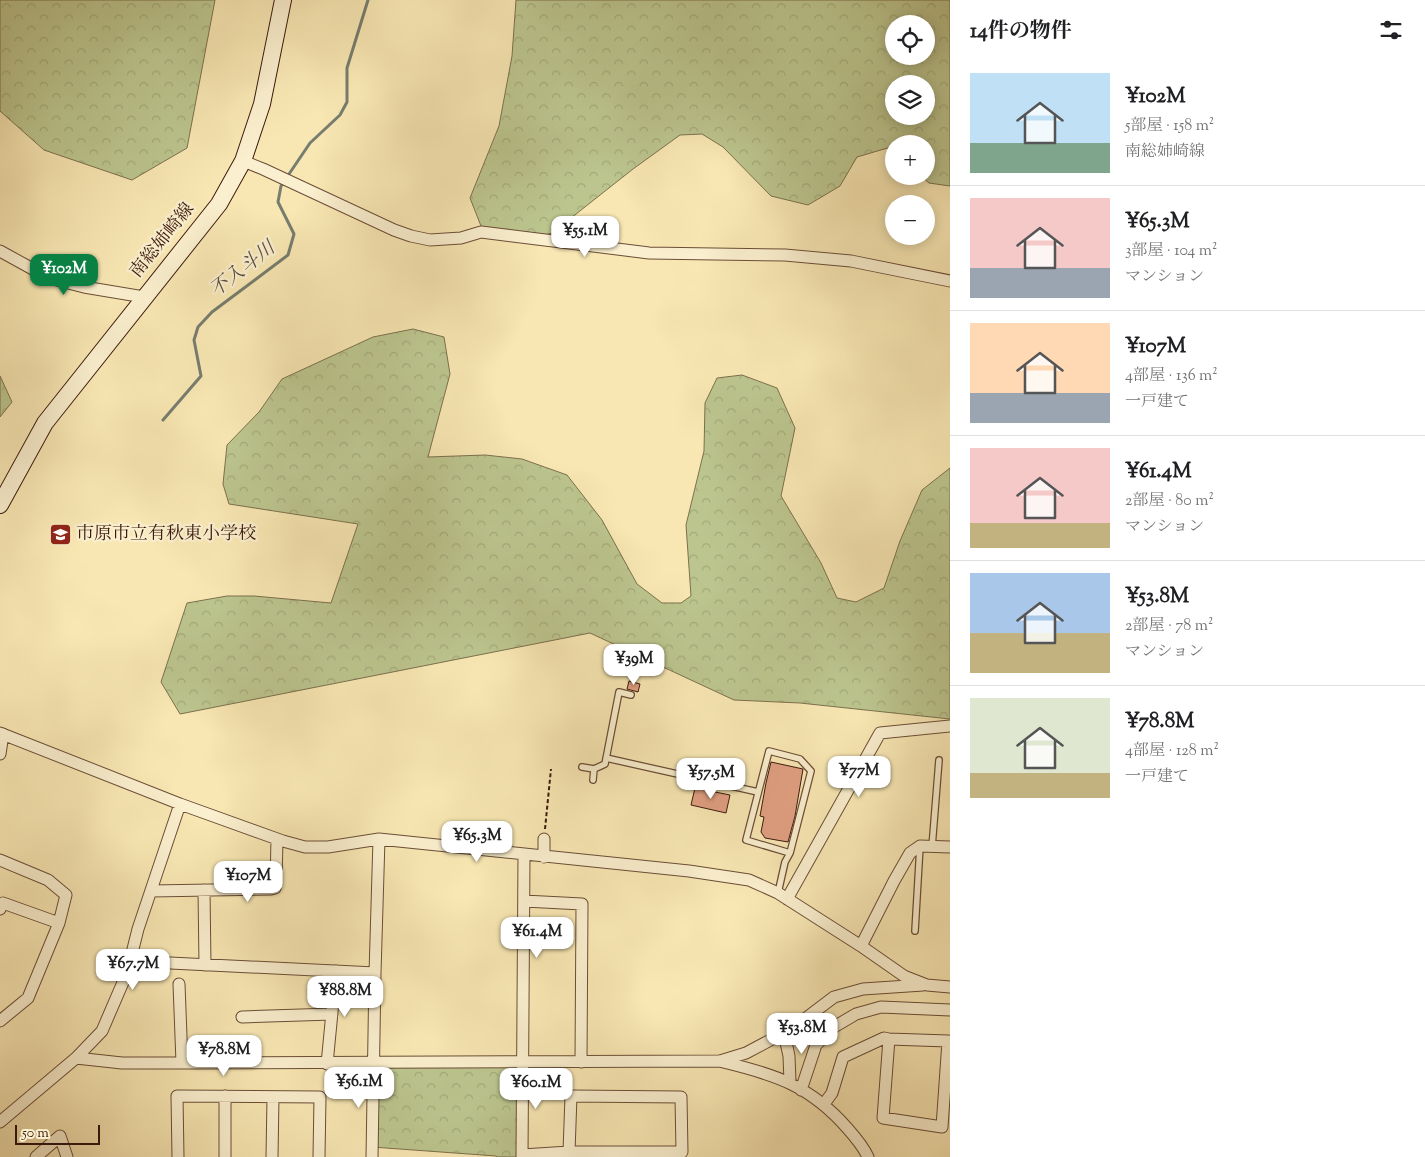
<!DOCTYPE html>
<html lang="ja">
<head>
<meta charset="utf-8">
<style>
	body { margin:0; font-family:"Sorts Mill Goudy","Noto Serif JP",serif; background:#f6f6f6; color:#202124; height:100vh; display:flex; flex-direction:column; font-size:19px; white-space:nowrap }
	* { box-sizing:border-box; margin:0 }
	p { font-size:16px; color:#757577 }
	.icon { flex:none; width:28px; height:28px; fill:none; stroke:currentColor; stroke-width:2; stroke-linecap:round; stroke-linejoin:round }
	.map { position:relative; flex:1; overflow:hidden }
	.sheet { display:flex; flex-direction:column; background:#fff; width:475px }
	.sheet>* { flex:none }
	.buttons { position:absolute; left:885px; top:15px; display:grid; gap:10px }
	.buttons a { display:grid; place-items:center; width:50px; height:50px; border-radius:50%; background:#fff; box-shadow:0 2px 12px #0003; font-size:25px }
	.scale { position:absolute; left:15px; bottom:12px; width:85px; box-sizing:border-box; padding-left:5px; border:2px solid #3c1a0c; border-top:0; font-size:14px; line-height:18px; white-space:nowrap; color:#3c1a0c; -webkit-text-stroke:4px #faefce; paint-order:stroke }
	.price { position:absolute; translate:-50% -42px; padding:0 11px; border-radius:10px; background:#fff; color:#222; font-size:16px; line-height:32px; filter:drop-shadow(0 1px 2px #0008) }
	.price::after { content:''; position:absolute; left:50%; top:30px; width:15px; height:11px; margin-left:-8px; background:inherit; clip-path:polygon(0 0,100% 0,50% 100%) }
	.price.active { background:#0b8043; color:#fff }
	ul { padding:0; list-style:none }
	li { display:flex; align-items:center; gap:15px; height:125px; padding:0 20px }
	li+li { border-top:1px solid #e0e0e0 }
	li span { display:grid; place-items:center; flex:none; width:140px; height:100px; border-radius:0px; color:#555 }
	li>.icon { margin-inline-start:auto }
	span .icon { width:60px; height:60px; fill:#fffc; stroke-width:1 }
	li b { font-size:21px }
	h2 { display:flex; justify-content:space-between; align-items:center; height:60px; padding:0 20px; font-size:21px }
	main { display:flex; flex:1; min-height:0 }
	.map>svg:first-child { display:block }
	.forest { fill:url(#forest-crowns); stroke:#7c704d; fill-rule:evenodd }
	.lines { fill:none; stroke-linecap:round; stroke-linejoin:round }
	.stream { stroke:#777d6f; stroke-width:3 }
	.building { fill:#e1a082; stroke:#3c1a0c }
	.service-casing { stroke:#6b4d36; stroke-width:8 }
	.minor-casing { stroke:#6b4d36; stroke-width:13 }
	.secondary-casing { stroke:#3c1a0c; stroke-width:18 }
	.path { stroke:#3c1a0c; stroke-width:2; stroke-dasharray:4 2.5; stroke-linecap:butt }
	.service { stroke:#faefce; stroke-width:5.5 }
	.minor { stroke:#faefce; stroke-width:11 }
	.secondary { stroke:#faefce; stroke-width:16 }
	.labels { text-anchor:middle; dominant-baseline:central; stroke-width:4.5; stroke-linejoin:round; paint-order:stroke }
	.street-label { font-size:18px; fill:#3c1a0c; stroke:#faefce }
	.poi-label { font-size:18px; fill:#3c1a0c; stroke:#faefce; text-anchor:start }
	.water-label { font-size:19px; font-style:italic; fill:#594c3e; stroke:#faefce }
</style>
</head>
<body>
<main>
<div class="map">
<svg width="950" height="1157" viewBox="0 0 950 1157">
	<defs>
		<pattern id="forest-crowns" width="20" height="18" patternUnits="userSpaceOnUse" patternTransform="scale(1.25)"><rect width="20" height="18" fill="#bcc58e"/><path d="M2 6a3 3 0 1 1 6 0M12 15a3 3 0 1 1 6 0" fill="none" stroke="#a2a979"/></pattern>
	</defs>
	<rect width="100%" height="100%" fill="#f8e7b3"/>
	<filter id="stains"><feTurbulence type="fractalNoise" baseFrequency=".004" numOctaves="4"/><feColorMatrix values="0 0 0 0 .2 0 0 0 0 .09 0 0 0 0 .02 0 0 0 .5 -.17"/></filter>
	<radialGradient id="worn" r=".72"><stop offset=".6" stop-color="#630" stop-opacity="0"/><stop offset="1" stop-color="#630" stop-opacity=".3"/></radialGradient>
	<path class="forest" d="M0 0H215L187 148 132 180 44 150 0 111Z
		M516 0H950V186L929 183 921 176H926V144H894V150L891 147 857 157 840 186 808 205 771 196 723 147 702 134 680 135 633 169 552 233 518 242 481 226 470 198 499 126 512 56ZM894 24H926V56H894ZM894 84H926V116H894Z
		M413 329 444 337 450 374 428 457 485 455 522 459 567 475 602 520 637 584 662 603H681L691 596 686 525 704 451 705 403 717 378 742 375 777 388 795 428 781 496 821 563 837 598 856 602 884 588 900 541 922 490 950 468V719L800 703 734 700 590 633 180 714 161 682 187 603 227 596H254L331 603 358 524 229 504 223 484 227 445 259 412 282 379 373 337Z
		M0 376 12 402 0 417Z
		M373 1062H524L522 1157H497L496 1156 372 1147Z"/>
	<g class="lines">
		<path class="stream" d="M287 177 310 143 340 115 347 102V68L368 0
			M163 420 201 376 194 340 198 327 212 312 288 255 294 234 278 202 281 186 284 182"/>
	</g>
	<path class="building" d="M629 681 640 684 638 692 627 689Z
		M771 762 803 769 795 816 788 842 765 838 761 832 764 817 760 816 766 783Z
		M695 788 730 795 726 813 691 805Z"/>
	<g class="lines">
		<defs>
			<path id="service" d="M606 758 758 792
				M582 767 594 769 605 764 619 692 631 695
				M593 780 594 769
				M932 847 939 760
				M778 893 785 862 790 853 746 840 769 751 800 759 811 771 790 853
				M915 931 920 846"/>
			<path id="minor" d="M243 161 263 169 394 230 411 236 430 240 461 238 481 232 649 253 785 255 851 261 950 281
				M0 251 49 278 84 287 144 297
				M0 733 180 804 283 841 305 847H328L379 839 689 871 749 880 778 893 861 946 904 976 927 985 950 987
				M0 754 3 734
				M544 839V857
				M0 860 48 880 66 895 59 923 28 998 0 1021
				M204 890 205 965
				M151 891 271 889 275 888 276 883 277 839
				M787 899 880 733 950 726
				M524 901 582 904 581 1062
				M0 909 3 903 59 923
				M861 946 894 881 910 853 920 846 950 847
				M130 961 375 973
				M179 984 182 1063
				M242 1017 332 1014
				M784 1033 789 1056 790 1082
				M76 1058 122 1063H190L719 1061C774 1074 810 1085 848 1129 856 1138 863 1146 868 1157
				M720 1061 746 1053 793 1028 834 997 863 989 923 985
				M327 1064 336 971
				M801 1090 816 1045 834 1027 856 1014 881 1007 950 1010
				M824 1104 832 1093 843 1057 884 1038 889 1039 948 1041 942 1127 883 1118 889 1039
				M0 1122 76 1058 102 1031 127 973 138 929 180 804
				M522 1155 569 1152H682L681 1097 571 1096 569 1152
				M36 1157 60 1136 67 1157
				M178 1157 177 1096 320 1097 319 1157
				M225 1157V1096
				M272 1157 273 1097
				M372 1157 375 973 379 839
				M522 1157 524 855"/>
			<path id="secondary" d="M0 505 45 423 219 204 243 161 262 104 283 0"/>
		</defs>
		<use href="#service" class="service-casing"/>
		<use href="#minor" class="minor-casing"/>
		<use href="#secondary" class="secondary-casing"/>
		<path class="path" d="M545 829 551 769"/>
		<use href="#service" class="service"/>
		<use href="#minor" class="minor"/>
		<use href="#secondary" class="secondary"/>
	</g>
	<defs>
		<symbol id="school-square" viewBox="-11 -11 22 22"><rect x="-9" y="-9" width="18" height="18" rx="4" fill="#8f2418" stroke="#faefce"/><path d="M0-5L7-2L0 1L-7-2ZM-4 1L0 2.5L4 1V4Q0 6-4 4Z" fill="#fff"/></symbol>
	</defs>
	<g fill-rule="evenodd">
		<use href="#school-square" x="48" y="522" width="25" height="25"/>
	</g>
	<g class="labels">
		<g class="street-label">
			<text transform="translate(163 241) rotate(-51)">南総姉崎線</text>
		</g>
		<g class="poi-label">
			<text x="76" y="535">市原市立有秋東小学校</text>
		</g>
		<g class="water-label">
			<text transform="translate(243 270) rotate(-38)">不入斗川</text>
		</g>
	</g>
	<rect width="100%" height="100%" filter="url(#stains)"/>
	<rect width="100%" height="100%" fill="url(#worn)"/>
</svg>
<div class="buttons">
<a><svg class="icon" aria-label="locate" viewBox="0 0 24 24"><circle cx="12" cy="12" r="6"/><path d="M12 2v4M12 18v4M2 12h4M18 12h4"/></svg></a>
<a><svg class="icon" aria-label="layers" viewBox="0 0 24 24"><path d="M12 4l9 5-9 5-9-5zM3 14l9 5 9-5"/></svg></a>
<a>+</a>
<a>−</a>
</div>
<div class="scale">50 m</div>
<b class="price" style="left:585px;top:258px">¥55.1M</b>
<b class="price active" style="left:64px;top:296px">¥102M</b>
<b class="price" style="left:634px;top:686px">¥39M</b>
<b class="price" style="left:859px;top:798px">¥77M</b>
<b class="price" style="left:711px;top:800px">¥57.5M</b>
<b class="price" style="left:477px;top:863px">¥65.3M</b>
<b class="price" style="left:248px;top:903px">¥107M</b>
<b class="price" style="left:537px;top:959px">¥61.4M</b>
<b class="price" style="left:133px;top:991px">¥67.7M</b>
<b class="price" style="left:345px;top:1018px">¥88.8M</b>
<b class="price" style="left:802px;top:1055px">¥53.8M</b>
<b class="price" style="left:224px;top:1077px">¥78.8M</b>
<b class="price" style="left:359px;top:1109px">¥56.1M</b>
<b class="price" style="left:536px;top:1110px">¥60.1M</b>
</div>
<section class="sheet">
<h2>14件の物件<svg class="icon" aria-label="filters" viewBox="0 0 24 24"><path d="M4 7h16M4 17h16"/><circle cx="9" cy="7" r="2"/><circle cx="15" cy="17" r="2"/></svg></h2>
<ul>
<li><span style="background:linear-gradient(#bfe0f5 70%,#7fa58c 0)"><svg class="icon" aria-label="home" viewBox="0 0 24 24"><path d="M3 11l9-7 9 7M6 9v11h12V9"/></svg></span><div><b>¥102M</b><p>5部屋 · 158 m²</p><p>南総姉崎線</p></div></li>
<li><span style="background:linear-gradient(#f6c9c9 70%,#9aa5b1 0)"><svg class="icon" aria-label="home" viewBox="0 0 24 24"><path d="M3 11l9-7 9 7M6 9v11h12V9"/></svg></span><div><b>¥65.3M</b><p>3部屋 · 104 m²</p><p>マンション</p></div></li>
<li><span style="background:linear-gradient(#ffd9b3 70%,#9aa5b1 0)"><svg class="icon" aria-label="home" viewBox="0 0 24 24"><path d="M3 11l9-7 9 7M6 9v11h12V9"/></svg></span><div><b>¥107M</b><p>4部屋 · 136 m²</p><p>一戸建て</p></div></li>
<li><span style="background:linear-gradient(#f6c9c9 75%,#c2b280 0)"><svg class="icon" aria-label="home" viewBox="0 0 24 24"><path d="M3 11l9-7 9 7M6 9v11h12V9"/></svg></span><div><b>¥61.4M</b><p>2部屋 · 80 m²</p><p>マンション</p></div></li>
<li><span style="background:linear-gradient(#a9c7e8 60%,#c2b280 0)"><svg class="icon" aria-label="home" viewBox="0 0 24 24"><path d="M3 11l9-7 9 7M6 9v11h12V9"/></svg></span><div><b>¥53.8M</b><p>2部屋 · 78 m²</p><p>マンション</p></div></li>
<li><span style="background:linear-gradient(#dfe7d0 75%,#c2b280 0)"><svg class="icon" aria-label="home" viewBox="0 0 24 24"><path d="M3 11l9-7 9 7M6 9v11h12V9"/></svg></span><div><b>¥78.8M</b><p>4部屋 · 128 m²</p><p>一戸建て</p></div></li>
</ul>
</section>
</main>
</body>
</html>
